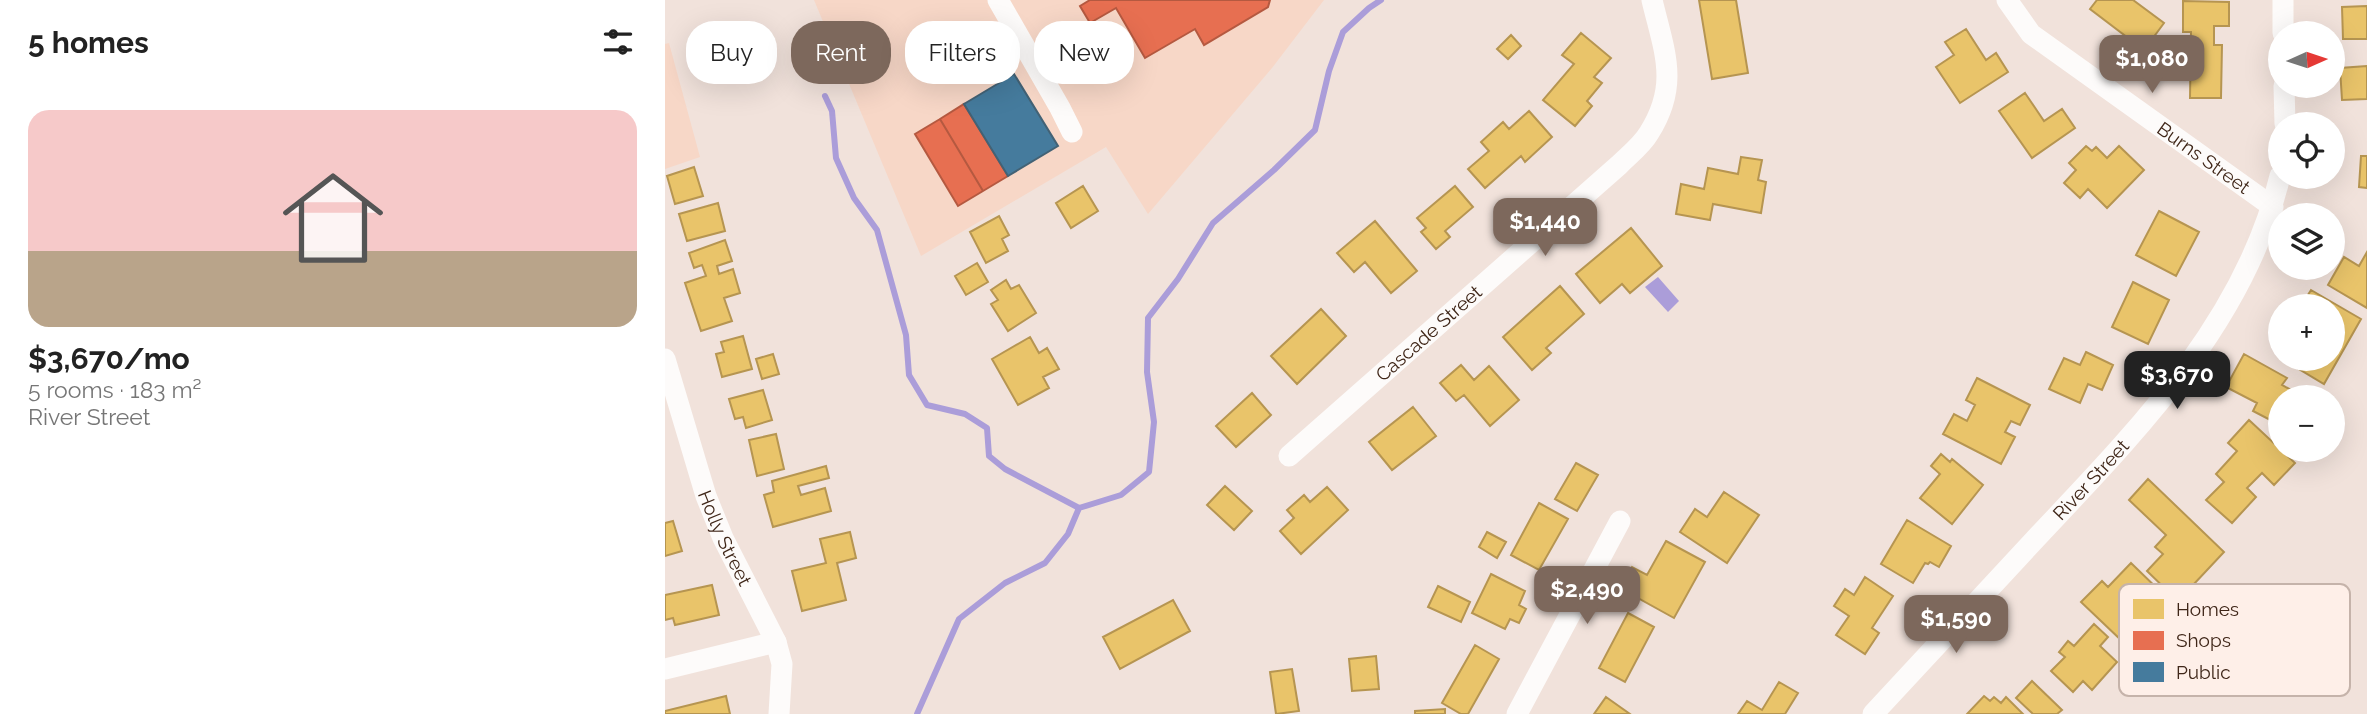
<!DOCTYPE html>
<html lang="en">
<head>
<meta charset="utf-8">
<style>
	body { margin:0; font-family:Raleway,sans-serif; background:#f2f2f2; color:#222; height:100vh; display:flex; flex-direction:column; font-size:26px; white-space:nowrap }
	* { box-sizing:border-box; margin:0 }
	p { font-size:23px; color:#767676 }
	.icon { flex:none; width:38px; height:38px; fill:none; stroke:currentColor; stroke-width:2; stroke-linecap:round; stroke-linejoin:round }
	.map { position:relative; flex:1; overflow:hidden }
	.details { display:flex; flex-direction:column; background:#fff; width:665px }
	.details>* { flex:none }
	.top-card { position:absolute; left:21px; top:21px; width:665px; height:63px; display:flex; gap:14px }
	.needle { width:46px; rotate:87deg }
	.fabs { position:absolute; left:1603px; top:21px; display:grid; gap:14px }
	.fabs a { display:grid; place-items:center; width:77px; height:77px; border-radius:50%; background:#fff; box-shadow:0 7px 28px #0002; font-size:35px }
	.price { position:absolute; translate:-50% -60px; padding:0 16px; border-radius:14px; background:#7d685c; color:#fff; font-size:23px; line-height:46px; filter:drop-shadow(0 2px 4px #0008) }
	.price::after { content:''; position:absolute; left:50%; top:42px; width:21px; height:16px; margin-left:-10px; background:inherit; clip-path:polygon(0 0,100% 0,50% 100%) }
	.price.active { background:#222; color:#fff }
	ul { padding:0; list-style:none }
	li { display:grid; align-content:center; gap:14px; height:371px; padding:0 28px }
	li span { display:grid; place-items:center; height:217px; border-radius:21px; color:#555 }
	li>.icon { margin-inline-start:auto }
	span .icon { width:126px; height:126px; fill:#fffc; stroke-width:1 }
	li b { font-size:30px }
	h2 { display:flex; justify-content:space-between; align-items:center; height:84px; padding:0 28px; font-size:30px }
	.chip { padding:0 24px; border-radius:28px; background:#fff; box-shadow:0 7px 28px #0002; font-size:24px; line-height:63px }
	.chip.active { background:#7d685c; color:#fff }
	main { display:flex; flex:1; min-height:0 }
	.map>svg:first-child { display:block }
	.built { fill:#f7d7c7 }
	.water { fill:#ab9dd9 }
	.homes { fill:#e9c46a; stroke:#b69551; stroke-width:2 }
	.shops { fill:#e76f51; stroke:#b55940; stroke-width:2 }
	.public { fill:#457b9d; stroke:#436275; stroke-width:2 }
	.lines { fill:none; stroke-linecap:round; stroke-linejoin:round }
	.stream { stroke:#ab9dd9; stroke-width:6 }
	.minor { stroke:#fdfbfa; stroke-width:21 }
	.labels { text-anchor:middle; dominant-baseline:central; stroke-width:7; stroke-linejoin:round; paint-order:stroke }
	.street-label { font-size:19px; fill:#3f2618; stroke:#feefe8 }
	.key { fill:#feefe8; stroke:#c5b3aa; stroke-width:2 }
	.key-label { font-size:19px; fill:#3f2618 }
</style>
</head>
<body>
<main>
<section class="details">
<h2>5 homes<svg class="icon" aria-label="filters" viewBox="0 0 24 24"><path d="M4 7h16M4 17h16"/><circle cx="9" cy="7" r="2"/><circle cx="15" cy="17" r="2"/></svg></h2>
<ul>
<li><span style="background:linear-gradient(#f6c9c9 65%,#b9a48a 0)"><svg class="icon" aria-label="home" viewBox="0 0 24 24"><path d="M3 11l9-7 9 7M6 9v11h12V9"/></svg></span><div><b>$3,670/mo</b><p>5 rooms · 183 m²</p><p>River Street</p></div></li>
</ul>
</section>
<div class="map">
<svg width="1702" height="714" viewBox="0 0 1702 714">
	<rect width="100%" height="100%" fill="#f1e2db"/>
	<path class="built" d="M149 0H659L607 68 483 214 441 147 256 256Z
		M4 43 35 157 0 169V44Z"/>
	<path class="water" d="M993 277 1014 301 1003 312 980 287Z"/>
	<path class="homes" d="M1034 0H1071L1083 73 1047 79Z
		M1432 0H1468L1499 23 1479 50 1425 9Z
		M1518 1 1564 2V26H1549V45H1557L1556 98H1525L1526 32H1518Z
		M1702 6V39H1678L1677 7Z
		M52 29 71 60 38 80 24 57 36 49 31 41Z
		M1301 29 1321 60 1331 53 1343 72 1295 103 1271 67 1289 55 1280 42Z
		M916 33 946 58 929 77 937 83 922 101 927 106 910 126 878 100 909 64 897 55Z
		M846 35 856 46 843 59 832 49Z
		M1702 66V99L1677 100 1675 68Z
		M1360 93 1379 121 1397 109 1410 128 1367 158 1334 111Z
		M864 111 887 137 860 162 856 156 820 188 803 169 824 151 816 142 838 122 844 129Z
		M1421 146 1427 151 1431 147 1442 158 1454 146 1479 170 1442 208 1423 189 1415 198 1399 183 1411 170 1404 163Z
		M1696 156H1702V188L1694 187Z
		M1076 157 1097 160 1093 180 1101 182 1096 213 1048 204 1045 220 1011 214 1016 184 1039 189 1043 168 1073 174Z
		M29 167 38 196 10 204 2 176Z
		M418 186 433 211 406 228 391 203Z
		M790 186 808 207 780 231 785 237 771 249 756 232 761 228 752 218Z
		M53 203 60 231 22 241 14 214Z
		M1494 211 1534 232 1511 276 1471 255Z
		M334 216 344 235 337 239 343 251 321 263 305 232Z
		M710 221 752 271 726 293 700 262 689 272 672 253Z
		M966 228 997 266 965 293 957 284 935 303 911 274Z
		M60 240 67 261 52 266 54 274 68 269 75 293 59 298 67 321 36 331 20 283 41 276 37 265 29 268 24 253Z
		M1702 252V308L1663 285 1679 257 1694 266Z
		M312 263 323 282 301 295 290 276Z
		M341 280 346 289 354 285 371 313 343 331 326 304 333 300 326 290Z
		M1468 282 1504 300 1483 344 1447 327Z
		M895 286 919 314 881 348 886 353 867 370 838 337Z
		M1646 290 1696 319 1659 384 1617 359H1668V306H1636Z
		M656 309 681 336 632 384 606 356Z
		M78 336 87 369 57 377 51 354 59 352 56 342Z
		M365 337 374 353 382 348 394 369 378 377 384 388 353 405 327 359Z
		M1421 352 1448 365 1437 390 1423 384 1415 403 1384 389 1399 358 1415 365Z
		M108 354 114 374 97 379 91 359Z
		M1579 354 1622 378 1617 385 1639 397H1615V425L1588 411 1592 403 1561 387Z
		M796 365 809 380 824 366 854 400 825 426 799 395 791 401 775 383Z
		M1312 378 1365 405 1355 425 1346 421 1340 432 1350 437 1336 464 1278 434 1289 414 1302 421 1310 405 1301 400Z
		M98 390 107 420 81 428 78 417 70 419 64 399Z
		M587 393 606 415 571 447 551 426Z
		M748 407 771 436 727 470 704 442Z
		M1584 420 1630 463 1609 485 1597 473 1582 488 1591 497 1567 523 1541 500 1559 482 1551 474 1572 451 1563 443Z
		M111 434 119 469 92 476 84 440Z
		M1276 454 1285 462 1287 459 1318 485 1287 524 1255 498 1275 474 1266 466Z
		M911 463 933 475 912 511 890 499Z
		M161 466 164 478 133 486 136 495 160 488 166 511 108 527 99 495 109 492 107 481Z
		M1483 479 1559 552 1513 601 1482 571 1498 554 1490 547 1501 535 1464 500Z
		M560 486 587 511 569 530 542 505Z
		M662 487 683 510 636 554 615 531 629 518 622 510 639 495 645 502Z
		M1059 492 1094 515 1062 563 1015 532 1030 509 1042 517Z
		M874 503 903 519 874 570 846 555Z
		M1242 520 1286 546 1274 567 1265 562 1263 564 1260 563 1248 583 1216 564Z
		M8 521 17 551 0 556V523Z
		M185 532 191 558 172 563 181 600 137 611 127 571 161 563 155 539Z
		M822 532 841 542 832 558 814 547Z
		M1001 541 1040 562 1009 618 955 588 967 567 982 575Z
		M1466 563 1500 596 1457 641 1416 602 1437 581 1443 587Z
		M826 574 860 591 854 605 861 609 854 623 845 619 840 629 807 613Z
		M1200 577 1228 596 1207 628 1214 633 1200 654 1171 635 1184 616 1169 606 1180 589 1189 595Z
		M47 585 54 615 10 625 8 618 0 620V595Z
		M773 586 805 602 796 622 763 607Z
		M508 600 525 631 455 669 438 637Z
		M963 613 989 627 960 682 934 668Z
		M1429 624 1443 637 1435 646 1452 662 1427 690 1418 681 1408 692 1386 671 1400 657 1394 652 1403 641 1409 646Z
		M810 645 834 659 803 714H796L777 703Z
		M711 656 714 689 687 691 684 659Z
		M627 669 634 711 611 714 605 672Z
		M1367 681 1397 710 1392 714H1368L1351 698Z
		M1114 682 1133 693 1120 714H1073L1082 701 1097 710Z
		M61 696 65 714H0V711Z
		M1319 696 1325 701 1329 697 1336 703 1341 697 1358 714H1302Z
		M941 697 965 714H929Z
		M780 709V714H750V711Z"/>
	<path class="shops" d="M425 0H605L603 7 539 45 530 29 480 58 451 8 425 23 415 6Z
		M299 104 343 176 318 191 275 119Z
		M275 119 318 191 293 206 250 134Z"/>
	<path class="public" d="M349 74 393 146 343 176 299 104Z"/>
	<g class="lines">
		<path class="stream" d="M160 96 167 111 171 158 189 198 212 230 241 335 244 375 262 405 300 414 322 428 324 456 340 469 414 508 403 534 380 563 340 583 294 619 252 714
			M414 508 456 495 484 472 489 422 482 372 483 318 513 279 548 223 609 170 650 130 664 71 678 32 704 8 716 0"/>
		<g class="minor">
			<path d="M333 0 395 108 407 132"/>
			<path id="s1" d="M1342 0 1366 34 1608 207"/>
			<path d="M1618 0V33"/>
			<path d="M1619 86 1620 124"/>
			<path id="s2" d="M0 359 41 496 58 538 111 642 117 664 114 714"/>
			<path id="s3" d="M624 456 954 165C964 155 977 145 984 133 1015 84 999 51 987 0"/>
			<path d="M0 669 111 642"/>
			<path d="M852 714 955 521"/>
			<path id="s4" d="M1208 714C1264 654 1319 594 1375 534 1473 430 1581 320 1615 176"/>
		</g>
	</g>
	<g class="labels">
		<g class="street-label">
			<text stroke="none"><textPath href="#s1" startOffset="254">Burns Street</textPath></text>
			<text stroke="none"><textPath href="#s3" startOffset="186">Cascade Street</textPath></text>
			<text stroke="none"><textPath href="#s4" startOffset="320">River Street</textPath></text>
			<text stroke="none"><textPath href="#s2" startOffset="189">Holly Street</textPath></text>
		</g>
	</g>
	<rect x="1454" y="584" width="231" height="112" rx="10" class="key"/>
	<rect x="1468" y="599" width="31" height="20" fill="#e9c46a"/>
	<rect x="1468" y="631" width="31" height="19" fill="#e76f51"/>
	<rect x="1468" y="662" width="31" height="20" fill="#457b9d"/>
	<g class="key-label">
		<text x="1511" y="616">Homes</text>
		<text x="1511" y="647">Shops</text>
		<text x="1511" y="679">Public</text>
	</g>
</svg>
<div class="fabs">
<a><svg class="needle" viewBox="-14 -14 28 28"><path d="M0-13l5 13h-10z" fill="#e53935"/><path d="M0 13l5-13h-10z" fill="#767676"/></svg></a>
<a><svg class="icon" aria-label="locate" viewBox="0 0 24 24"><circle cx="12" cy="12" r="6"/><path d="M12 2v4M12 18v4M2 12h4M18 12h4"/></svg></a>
<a><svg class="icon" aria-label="layers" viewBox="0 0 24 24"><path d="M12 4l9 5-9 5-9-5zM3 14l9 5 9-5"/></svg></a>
<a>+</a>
<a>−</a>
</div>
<b class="price" style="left:1487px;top:95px">$1,080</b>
<b class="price" style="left:880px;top:258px">$1,440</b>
<b class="price active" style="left:1512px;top:411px">$3,670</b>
<b class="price" style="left:922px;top:626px">$2,490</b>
<b class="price" style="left:1291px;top:655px">$1,590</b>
<div class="top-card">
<a class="chip">Buy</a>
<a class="chip active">Rent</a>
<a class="chip">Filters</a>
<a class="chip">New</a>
</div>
</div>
</main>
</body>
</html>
